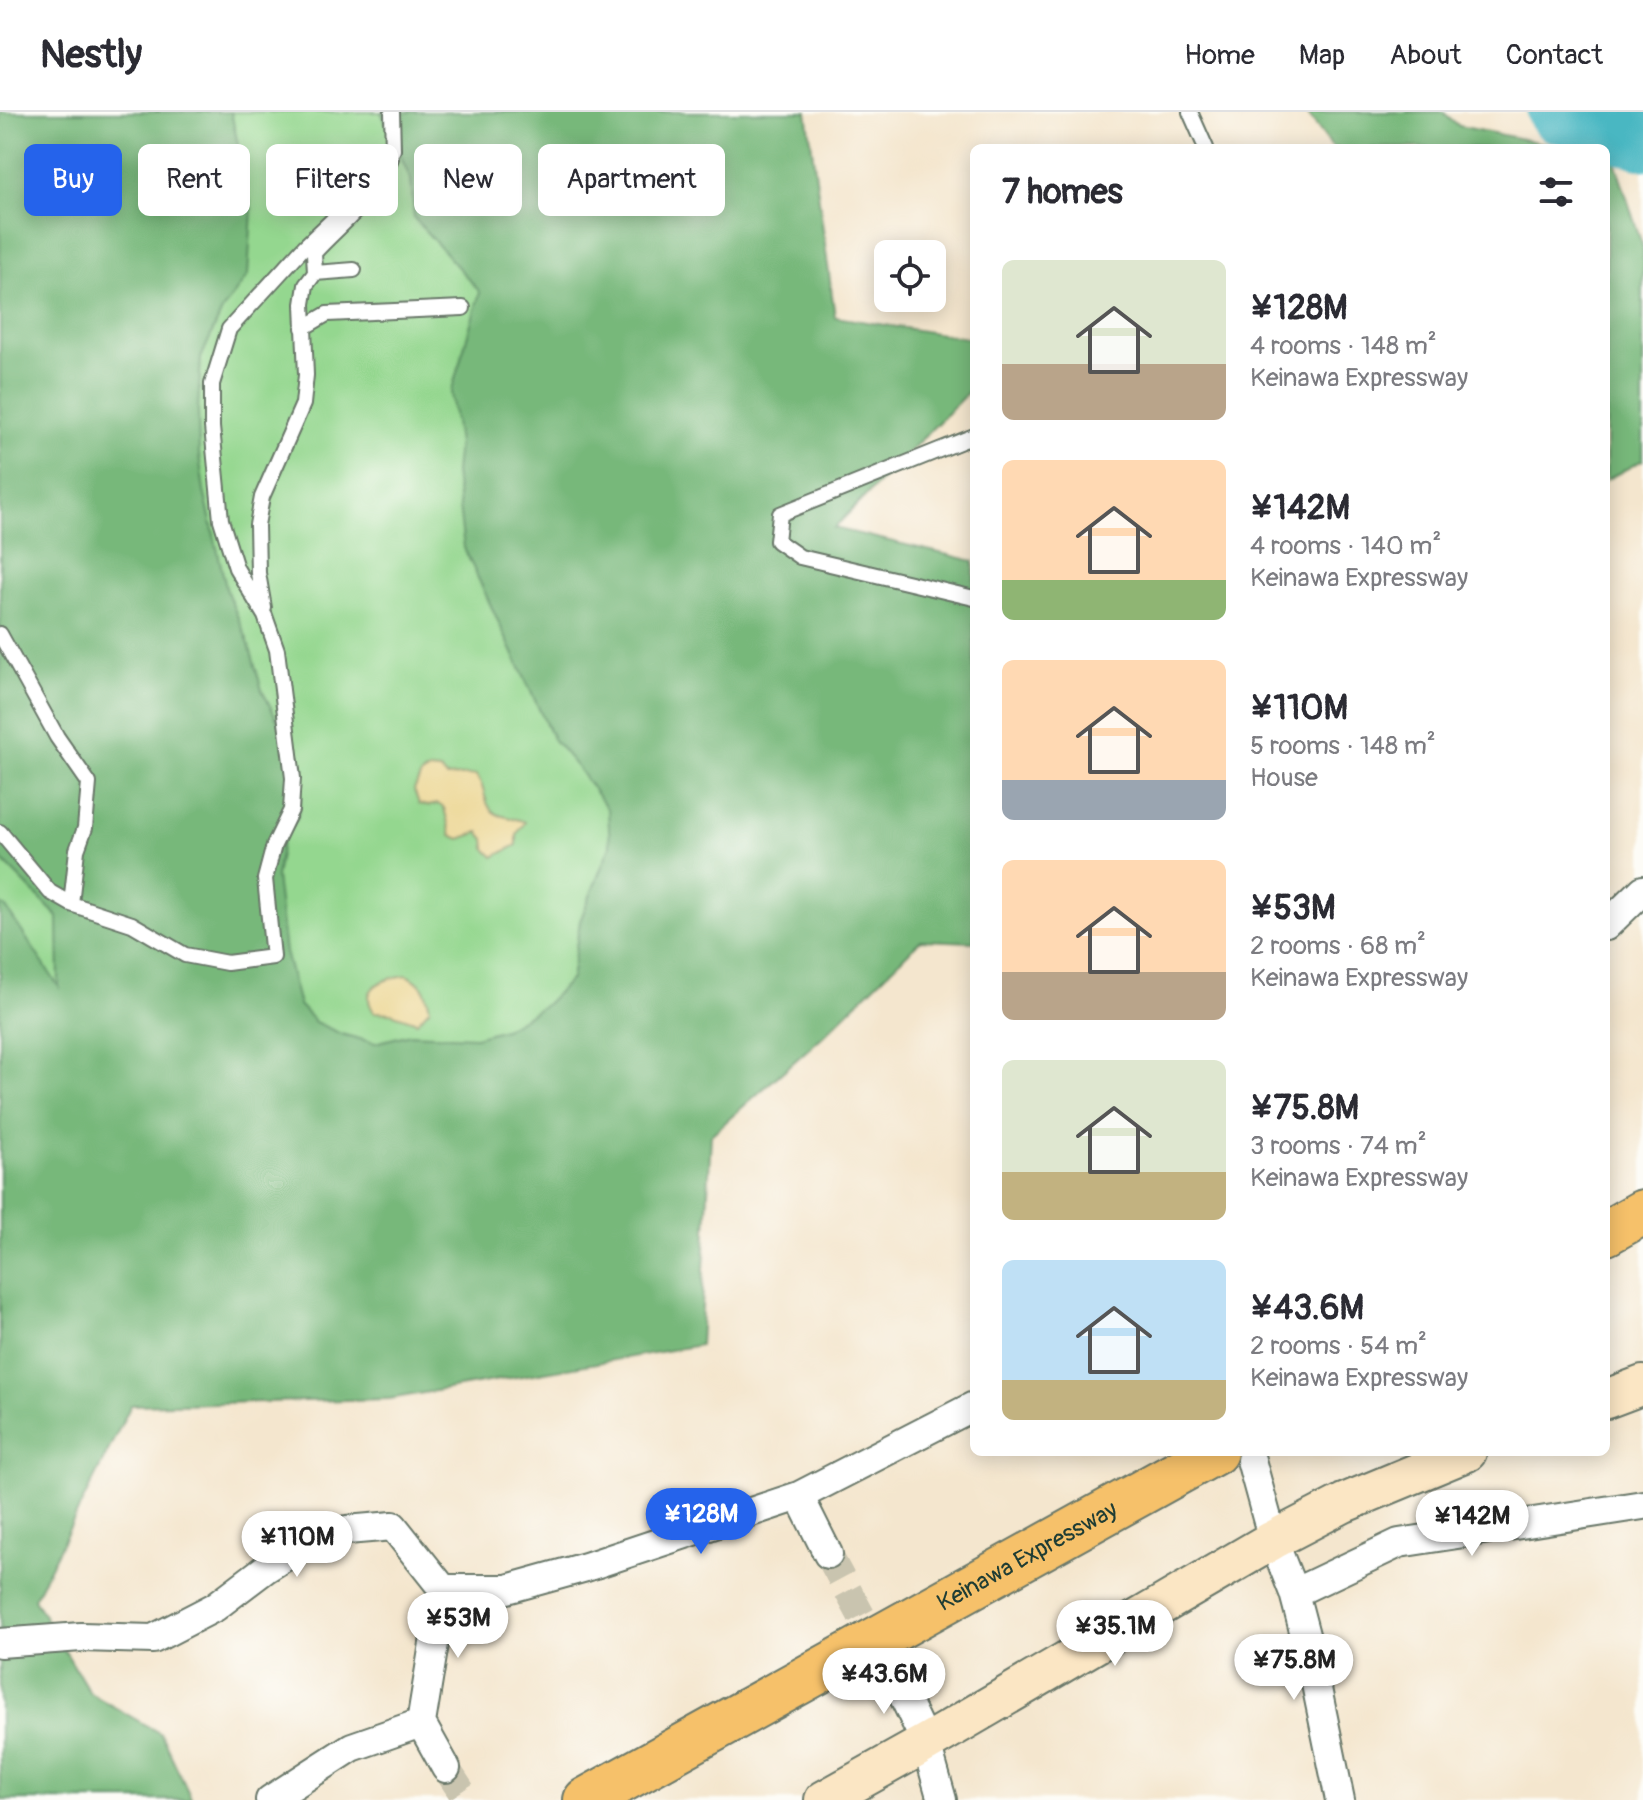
<!DOCTYPE html>
<html lang="en">
<head>
<meta charset="utf-8">
<style>
	body { margin:0; font-family:Pangolin,sans-serif; background:#f7f7f7; color:#2b2b33; height:100vh; display:flex; flex-direction:column; font-size:30px; white-space:nowrap }
	* { box-sizing:border-box; margin:0 }
	p { font-size:26px; color:#7c7c81 }
	.icon { flex:none; width:44px; height:44px; fill:none; stroke:currentColor; stroke-width:2; stroke-linecap:round; stroke-linejoin:round }
	.map { position:relative; flex:1; overflow:hidden }
	.side { position:absolute; left:970px; top:32px; width:640px; height:1312px; display:flex; flex-direction:column; background:#fff; border-radius:12px; box-shadow:0 4px 20px #0003 }
	.side>* { flex:none }
	.guide { position:absolute; left:24px; top:32px; width:760px; height:72px; display:flex; gap:16px }
	.buttons { position:absolute; left:874px; top:128px; display:grid; gap:16px }
	.buttons a { display:grid; place-items:center; width:72px; height:72px; border-radius:12px; background:#fff; box-shadow:0 4px 20px #0003; font-size:40px }
	.price { position:absolute; translate:-50% -68px; padding:0 18px; border-radius:28px; background:#fff; color:#222; font-size:26px; line-height:52px; filter:drop-shadow(0 2px 4px #0008) }
	.price::after { content:''; position:absolute; left:50%; top:48px; width:24px; height:18px; margin-left:-12px; background:inherit; clip-path:polygon(0 0,100% 0,50% 100%) }
	.price.current { background:#2563eb; color:#fff }
	ul { padding:0; list-style:none }
	li { display:flex; align-items:center; gap:24px; height:200px; padding:0 32px }
	li span { display:grid; place-items:center; flex:none; width:224px; height:160px; border-radius:12px; color:#555 }
	li>.icon { margin-inline-start:auto }
	span .icon { width:96px; height:96px; fill:#fffc; stroke-width:1 }
	li b { font-size:34px }
	h2 { display:flex; justify-content:space-between; align-items:center; height:96px; padding:0 32px; font-size:34px }
	.pill { padding:0 28px; border-radius:12px; background:#fff; box-shadow:0 4px 20px #0003; font-size:28px; line-height:72px }
	.pill.current { background:#2563eb; color:#fff }
	header { display:flex; align-items:center; gap:48px; box-sizing:border-box; height:112px; padding:0 40px; background:#fff; border-bottom:2px solid #e1e1e2 }
	header strong { font-size:38px }
	nav { display:flex; gap:44px; margin-inline-start:auto; font-size:28px }
	.map>svg:first-child { display:block }
	.green { fill:#94d78f; stroke:#5a8a62; stroke-width:2 }
	.forest { fill:#77b87a; stroke:#4b7a57; stroke-width:2 }
	.sand { fill:#eeda9e; stroke:#868c69; stroke-width:2 }
	.lines { fill:none; stroke-linecap:round; stroke-linejoin:round }
	.river { stroke:#49b7c2; stroke-width:62 }
	.street-tunnel { stroke:#c9c4af; stroke-width:28; stroke-dasharray:28 14; stroke-linecap:butt }
	.lane-casing { stroke:#6a786a; stroke-width:18 }
	.street-casing { stroke:#6a786a; stroke-width:32 }
	.secondary-casing { stroke:#6a786a; stroke-width:42 }
	.highway-casing { stroke:#6a786a; stroke-width:48 }
	.lane { stroke:#fff; stroke-width:14 }
	.street { stroke:#fff; stroke-width:28 }
	.secondary { stroke:#fbe6c4; stroke-width:38 }
	.highway { stroke:#f6c16b; stroke-width:44 }
	.labels { text-anchor:middle; dominant-baseline:central; stroke-width:7; stroke-linejoin:round; paint-order:stroke }
	.street-label { font-size:24px; fill:#1f3d34; stroke:#fdfcf7 }
</style>
</head>
<body>
<header>
<strong>Nestly</strong>
<nav><a>Home</a><a>Map</a><a>About</a><a>Contact</a></nav>
</header>
<div class="map">
<svg width="1643" height="1688" viewBox="0 0 1643 1688">
	<rect width="100%" height="100%" fill="#fdfcf7"/>
	<filter id="ink" filterUnits="userSpaceOnUse"><feTurbulence type="fractalNoise" baseFrequency=".0125" numOctaves="2"/><feDisplacementMap in="SourceGraphic" scale="16" xChannelSelector="R" yChannelSelector="G"/><feConvolveMatrix kernelMatrix="1 2 1 2 8 2 1 2 1" color-interpolation-filters="sRGB"/></filter>
	<filter id="wash" filterUnits="userSpaceOnUse"><feTurbulence type="fractalNoise" baseFrequency=".006" numOctaves="4" result="noise"/><feDisplacementMap in="SourceGraphic" scale="32" xChannelSelector="R" yChannelSelector="G"/><feGaussianBlur stdDeviation="1.8" result="paint"/><feColorMatrix in="noise" values="0 0 0 0 0 0 0 0 0 0 0 0 0 0 0 0 0 1.4 0 .05"/><feComposite in="paint" operator="in"/></filter>
	<g filter="url(#wash)">
		<rect width="100%" height="100%" fill="#f4e6ce"/>
		<path class="green" d="M0 0H679L691 942 0 1002Z"/>
		<path class="forest" d="M0 0H231L252 98 248 163 222 199 201 246 198 297 199 342 204 379 227 480 248 529 262 578 302 656 300 691 297 706 282 730 276 765 285 840 299 893 315 910 341 922 375 931 410 922 475 925 504 917 545 893 571 867 580 809 610 734 608 698 577 655 553 627 464 436 455 361 458 331 451 281 480 180 414 106 411 68 381 0H807L835 205 974 227V274L834 416 974 449V830L921 828 823 924 711 1023 700 1233 389 1287 131 1293 34 1487 90 1581 161 1622 192 1688H0V792L6 796 59 875 58 805 0 746Z
			M1306 0H1443L1459 14 1566 36H1333Z
			M1606 44 1614 46 1643 136V348L1606 368Z"/>
		<path class="sand" d="M429 658 440 659 446 665 476 663C487 675 482 697 499 703 508 706 516 706 525 710L517 722V733L494 745 486 737 485 727 479 720 460 727 451 723 444 696 438 692 428 694 419 692 414 678 421 663Z
			M407 863C423 871 426 879 430 896L417 910 391 901 374 900C357 875 386 866 407 863Z"/>
		<g class="lines">
			<path class="river" d="M1558 0 1643 27"/>
		</g>
	</g>
	<g filter="url(#ink)">
		<g class="lines">
			<path class="street-tunnel" d="M828 1442 881 1540
				M446 1656 467 1688"/>
			<defs>
				<path id="lane" d="M1190 0 1206 36
					M315 161 354 158
					M303 216 327 202 463 196
					M974 324 780 402 777 429 800 445 974 486
					M264 496 258 461 257 413 262 385 303 292 306 263 303 192 306 173 315 161 314 141C341 111 378 86 391 46
					M0 522 57 625 89 671 85 716 77 738 71 792
					M0 720 50 780 71 792 132 812 185 843 227 851 273 845 265 767 274 733 291 698 293 666 277 538 265 504 236 456 221 408 212 315V272L229 217 305 134 343 98 393 38 392 0"/>
				<path id="street" d="M1606 814 1643 778
					M1251 1348 1273 1428 1294 1481 1309 1538 1340 1688
					M799 1384 828 1442
					M443 1477H507L586 1455 799 1384 974 1294
					M1294 1481 1399 1431 1643 1393
					M0 1531 81 1525 153 1527 215 1495 265 1457 308 1430 347 1418 393 1414 443 1477 421 1611 446 1656
					M889 1554 926 1631 942 1688
					M270 1688 352 1635 421 1611"/>
				<path id="secondary" d="M1606 1287 1643 1273
					M824 1688 926 1631 1273 1428 1344 1391 1467 1340"/>
				<g id="highway">
					<path d="M1606 1121 1643 1100"/>
					<path id="s1" d="M586 1688 1215 1340"/>
				</g>
			</defs>
			<use href="#lane" class="lane-casing"/>
			<use href="#street" class="street-casing"/>
			<use href="#secondary" class="secondary-casing"/>
			<use href="#highway" class="highway-casing"/>
			<use href="#lane" class="lane"/>
			<use href="#street" class="street"/>
			<use href="#secondary" class="secondary"/>
			<use href="#highway" class="highway"/>
		</g>
	</g>
	<g class="labels">
		<g class="street-label">
			<text stroke="none"><textPath href="#s1" startOffset="504">Keinawa Expressway</textPath></text>
		</g>
	</g>
</svg>
<div class="buttons">
<a><svg class="icon" aria-label="locate" viewBox="0 0 24 24"><circle cx="12" cy="12" r="6"/><path d="M12 2v4M12 18v4M2 12h4M18 12h4"/></svg></a>
</div>
<b class="price current" style="left:701px;top:1444px">¥128M</b>
<b class="price" style="left:1472px;top:1446px">¥142M</b>
<b class="price" style="left:297px;top:1467px">¥110M</b>
<b class="price" style="left:458px;top:1548px">¥53M</b>
<b class="price" style="left:1115px;top:1556px">¥35.1M</b>
<b class="price" style="left:1294px;top:1590px">¥75.8M</b>
<b class="price" style="left:884px;top:1604px">¥43.6M</b>
<div class="guide">
<a class="pill current">Buy</a>
<a class="pill">Rent</a>
<a class="pill">Filters</a>
<a class="pill">New</a>
<a class="pill">Apartment</a>
</div>
<section class="side">
<h2>7 homes<svg class="icon" aria-label="filters" viewBox="0 0 24 24"><path d="M4 7h16M4 17h16"/><circle cx="9" cy="7" r="2"/><circle cx="15" cy="17" r="2"/></svg></h2>
<ul>
<li><span style="background:linear-gradient(#dfe7d0 65%,#b9a48a 0)"><svg class="icon" aria-label="home" viewBox="0 0 24 24"><path d="M3 11l9-7 9 7M6 9v11h12V9"/></svg></span><div><b>¥128M</b><p>4 rooms · 148 m²</p><p>Keinawa Expressway</p></div></li>
<li><span style="background:linear-gradient(#ffd9b3 75%,#8fb573 0)"><svg class="icon" aria-label="home" viewBox="0 0 24 24"><path d="M3 11l9-7 9 7M6 9v11h12V9"/></svg></span><div><b>¥142M</b><p>4 rooms · 140 m²</p><p>Keinawa Expressway</p></div></li>
<li><span style="background:linear-gradient(#ffd9b3 75%,#9aa5b1 0)"><svg class="icon" aria-label="home" viewBox="0 0 24 24"><path d="M3 11l9-7 9 7M6 9v11h12V9"/></svg></span><div><b>¥110M</b><p>5 rooms · 148 m²</p><p>House</p></div></li>
<li><span style="background:linear-gradient(#ffd9b3 70%,#b9a48a 0)"><svg class="icon" aria-label="home" viewBox="0 0 24 24"><path d="M3 11l9-7 9 7M6 9v11h12V9"/></svg></span><div><b>¥53M</b><p>2 rooms · 68 m²</p><p>Keinawa Expressway</p></div></li>
<li><span style="background:linear-gradient(#dfe7d0 70%,#c2b280 0)"><svg class="icon" aria-label="home" viewBox="0 0 24 24"><path d="M3 11l9-7 9 7M6 9v11h12V9"/></svg></span><div><b>¥75.8M</b><p>3 rooms · 74 m²</p><p>Keinawa Expressway</p></div></li>
<li><span style="background:linear-gradient(#bfe0f5 75%,#c2b280 0)"><svg class="icon" aria-label="home" viewBox="0 0 24 24"><path d="M3 11l9-7 9 7M6 9v11h12V9"/></svg></span><div><b>¥43.6M</b><p>2 rooms · 54 m²</p><p>Keinawa Expressway</p></div></li>
</ul>
</section>
</div>
</body>
</html>
